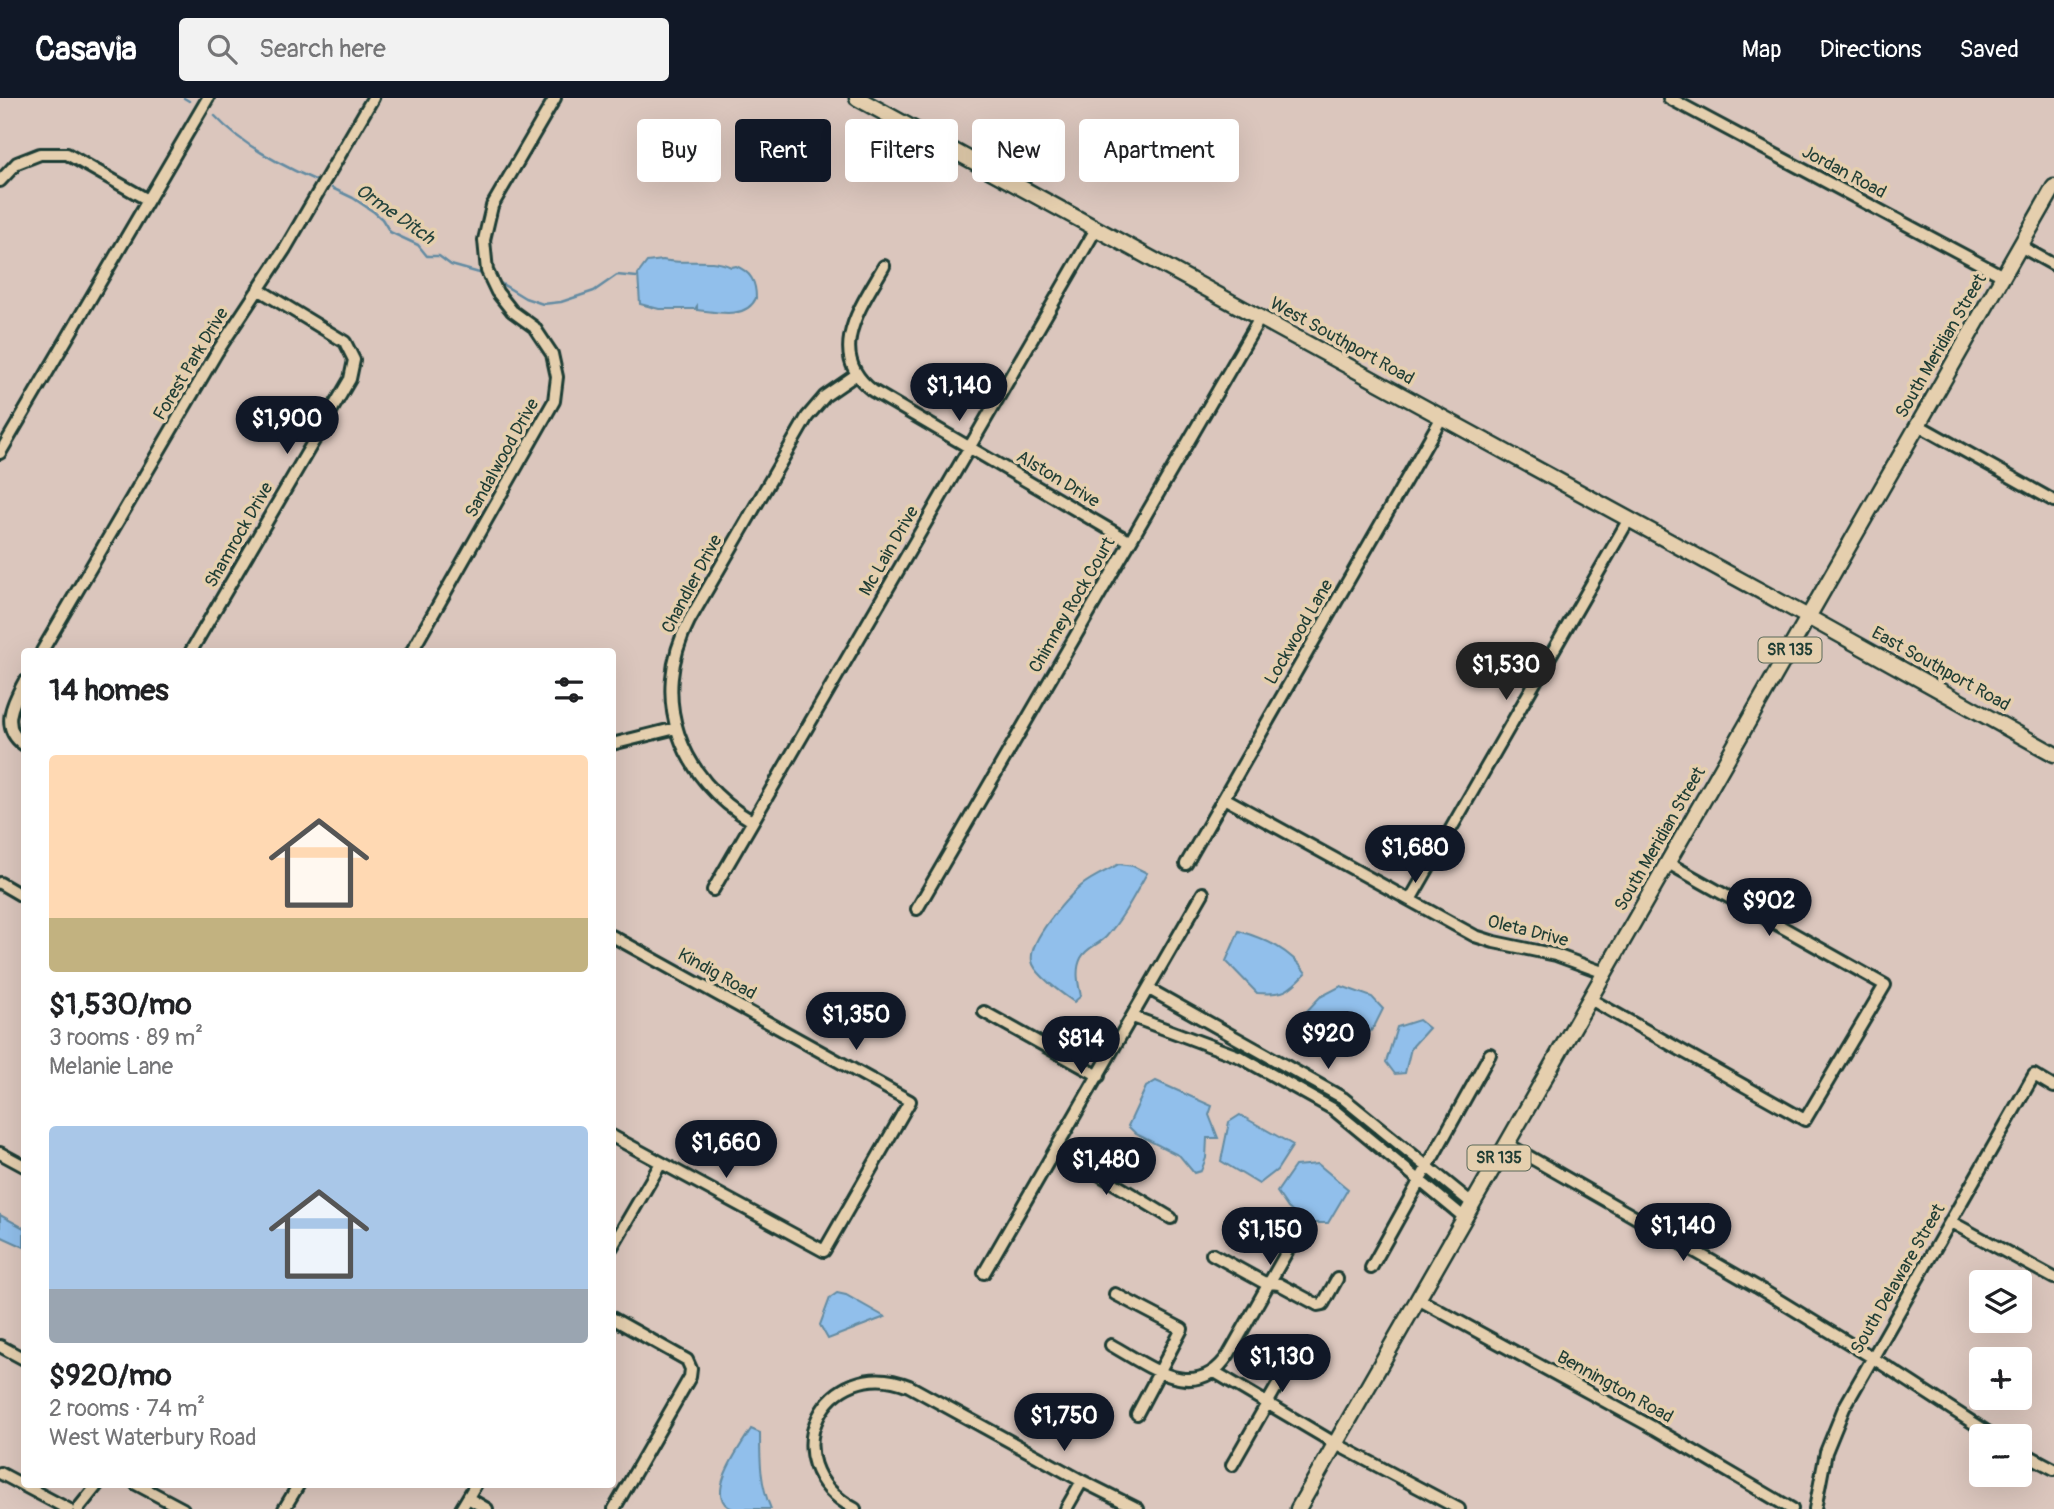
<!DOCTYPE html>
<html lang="en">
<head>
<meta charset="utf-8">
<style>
	body { margin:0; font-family:Pangolin,sans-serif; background:#f2f2f2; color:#202124; height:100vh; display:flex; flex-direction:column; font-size:26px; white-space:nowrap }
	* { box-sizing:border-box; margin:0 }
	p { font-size:23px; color:#757577 }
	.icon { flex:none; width:38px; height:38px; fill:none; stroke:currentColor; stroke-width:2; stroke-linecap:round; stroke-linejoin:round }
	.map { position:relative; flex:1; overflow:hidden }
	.side { position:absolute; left:21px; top:550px; width:595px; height:840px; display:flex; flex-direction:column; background:#fff; border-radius:7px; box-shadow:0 7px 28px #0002 }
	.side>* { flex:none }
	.banner { position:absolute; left:637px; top:21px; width:665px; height:63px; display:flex; gap:14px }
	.buttons { position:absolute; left:1969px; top:1172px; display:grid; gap:14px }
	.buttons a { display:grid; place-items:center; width:63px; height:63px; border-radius:7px; background:#fff; box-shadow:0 7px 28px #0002; font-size:35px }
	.price { position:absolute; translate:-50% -60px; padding:0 16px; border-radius:24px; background:#111827; color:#fff; font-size:23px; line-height:46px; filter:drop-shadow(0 2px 4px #0008) }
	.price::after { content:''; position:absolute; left:50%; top:42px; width:21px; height:16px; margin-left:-10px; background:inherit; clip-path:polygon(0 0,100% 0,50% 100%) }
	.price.selected { background:#222; color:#fff }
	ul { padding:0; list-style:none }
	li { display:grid; align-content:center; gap:14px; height:371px; padding:0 28px }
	li span { display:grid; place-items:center; height:217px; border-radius:7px; color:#555 }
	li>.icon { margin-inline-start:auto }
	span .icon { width:126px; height:126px; fill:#fffc; stroke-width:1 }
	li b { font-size:30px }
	h2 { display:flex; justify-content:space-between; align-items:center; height:84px; padding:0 28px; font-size:30px }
	.chip { padding:0 24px; border-radius:7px; background:#fff; box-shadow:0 7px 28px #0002; font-size:24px; line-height:63px }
	.chip.selected { background:#111827; color:#fff }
	header { display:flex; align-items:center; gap:42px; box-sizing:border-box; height:98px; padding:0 35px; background:#111827; color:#fff }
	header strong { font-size:33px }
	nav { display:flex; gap:38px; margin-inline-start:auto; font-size:24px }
	.search { width:490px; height:63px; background:#f2f2f2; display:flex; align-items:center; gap:18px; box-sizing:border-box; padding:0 24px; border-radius:7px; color:#757577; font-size:26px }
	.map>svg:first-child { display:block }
	.water { fill:#91bfeb; stroke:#638ba2; stroke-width:2 }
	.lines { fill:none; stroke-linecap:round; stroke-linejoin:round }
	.stream { stroke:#638ba2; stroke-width:2.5 }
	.minor-casing { stroke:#1f3d34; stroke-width:16 }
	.major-casing { stroke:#1f3d34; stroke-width:19 }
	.minor { stroke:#e5cfae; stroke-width:10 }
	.major { stroke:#e5cfae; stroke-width:14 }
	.labels { text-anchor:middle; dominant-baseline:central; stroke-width:7; stroke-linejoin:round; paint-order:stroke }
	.shield { fill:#e5cfae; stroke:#5a6959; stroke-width:2 }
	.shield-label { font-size:16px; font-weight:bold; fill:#1f3d34 }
	.street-label { font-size:18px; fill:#1f3d34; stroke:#e5cfae }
	.water-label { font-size:19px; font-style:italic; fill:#25443d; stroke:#e5cfae }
</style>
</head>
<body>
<header>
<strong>Casavia</strong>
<div class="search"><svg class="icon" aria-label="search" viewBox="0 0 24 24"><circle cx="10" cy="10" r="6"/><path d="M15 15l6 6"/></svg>Search here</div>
<nav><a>Map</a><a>Directions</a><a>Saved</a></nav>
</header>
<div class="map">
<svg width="2054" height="1411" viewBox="0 0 2054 1411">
	<rect width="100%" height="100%" fill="#dbc6bd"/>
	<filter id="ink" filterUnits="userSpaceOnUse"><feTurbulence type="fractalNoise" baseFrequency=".0143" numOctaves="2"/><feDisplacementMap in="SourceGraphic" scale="14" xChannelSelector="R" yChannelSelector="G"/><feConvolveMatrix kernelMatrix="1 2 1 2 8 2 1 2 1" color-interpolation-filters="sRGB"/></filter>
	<g filter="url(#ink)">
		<path class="water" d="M663 162C683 167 711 159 731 169L736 168C751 174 756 184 756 200 746 222 716 214 697 212V208L695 211H659L640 206 638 176 647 164Z
			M1119 766 1133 768 1147 775C1134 798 1123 820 1106 839 1098 847 1086 850 1081 860 1075 872 1078 885 1081 898L1074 904C1064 897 1034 876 1032 863 1028 843 1066 801 1081 788 1091 779 1107 773 1119 766Z
			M1239 833C1266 841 1290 852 1306 875 1288 894 1284 897 1257 895L1226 863Z
			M1341 888 1372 899 1383 911 1375 927 1362 945 1346 939 1327 925 1303 917 1320 899Z
			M1419 922 1429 930 1411 950 1405 975 1395 976 1386 964 1397 929Z
			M1156 983 1212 1008 1209 1017 1218 1040H1207L1206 1060 1201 1073 1194 1075 1180 1058 1136 1036 1128 1028 1146 989Z
			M1240 1017 1293 1047 1277 1072 1259 1086 1221 1063 1229 1024Z
			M1318 1066 1348 1091 1328 1125H1305L1288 1110 1277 1094 1295 1068Z
			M0 1117 24 1130V1149L0 1138Z
			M837 1195 846 1197 885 1219 828 1241 820 1227 830 1200Z
			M751 1331 760 1335C760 1362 760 1386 771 1411 760 1411 743 1411 733 1411 701 1400 742 1346 751 1331Z"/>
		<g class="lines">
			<path class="stream" d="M184 0 189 3
				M215 18C241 46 280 67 315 82
				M332 90 353 100 374 114 382 121 390 134 418 147 427 158H439L451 167 483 176
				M497 183 525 200 543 206 561 204 594 193 617 177 637 179"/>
			<defs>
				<path id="minor" d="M1669 0 2003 178
					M0 83 17 65 40 56H67L148 102
					M2020 148 2054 167
					M884 168C862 207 824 256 873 293L1129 443
					M1918 327 2054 403
					M0 355 208 0
					M42 553 217 254 285 151 373 0
					M191 553 350 281 354 262 345 244 258 191
					M412 553 554 303 557 279 552 256 534 229 512 213 497 194 487 173 484 142 492 108 555 0
					M24 584C12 606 0 630 24 647
					M612 646 676 630
					M1224 700 1475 838 1494 844 1556 857 1605 875
					M752 723C680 681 649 600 689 523L807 319 825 298 857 276
					M1186 766 1442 319
					M0 785 24 799
					M713 792 1096 131
					M1410 802 1629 421
					M917 811 1260 220
					M612 838 910 1003 824 1153 612 1038
					M1149 891 1343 1000 1473 1106
					M1590 901 1805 1022 1885 887 1668 765
					M984 914 1099 978
					M1133 919 1240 959 1333 1011 1465 1120
					M1507 1046 1757 1189 1873 1260 1995 1339
					M1057 1051 1171 1120
					M0 1055 24 1068
					M1951 1124 2054 1180
					M612 1149 661 1065
					M1212 1156 1263 1184 1279 1186 1318 1207 1323 1206 1337 1181
					M1371 1170 1490 956
					M984 1175 1203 795
					M1115 1196 1182 1231 1137 1316
					M1418 1201 1654 1330 1792 1411
					M612 1220 687 1262 691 1271 690 1279 614 1411
					M1111 1247C1149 1268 1196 1307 1229 1256L1298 1134
					M0 1248 24 1261
					M1213 1273 1336 1346 1459 1411
					M2020 1353 2054 1371
					M1232 1367 1297 1253
					M0 1375 68 1411
					M136 1386 183 1411
					M468 1400 487 1411
					M78 1411 98 1386
					M284 1411 299 1386
					M461 1411 476 1386
					M855 1411C767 1363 827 1254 909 1288L1082 1383 1138 1411
					M1066 1411 1082 1383
					M1815 1411 1826 1354 1844 1310 2034 977 2054 989"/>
				<path id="major" d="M857 0 1808 519 2054 656
					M1298 1411 2054 89"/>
			</defs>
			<use href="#minor" class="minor-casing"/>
			<use href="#major" class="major-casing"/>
			<use href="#minor" class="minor"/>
			<use href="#major" class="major"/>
		</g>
	</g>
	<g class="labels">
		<g class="shield">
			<rect x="1758.5" y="539.5" width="63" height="25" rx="5"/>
			<rect x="1467.5" y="1047.5" width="63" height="25" rx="5"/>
		</g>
		<g class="shield-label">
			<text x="1790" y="552">SR 135</text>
			<text x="1499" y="1060">SR 135</text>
		</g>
		<g class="street-label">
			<text transform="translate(1844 74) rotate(28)">Jordan Road</text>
			<text transform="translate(1342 243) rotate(29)">West Southport Road</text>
			<text transform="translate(1941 248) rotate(-60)">South Meridian Street</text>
			<text transform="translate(191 266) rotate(-59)">Forest Park Drive</text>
			<text transform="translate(502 360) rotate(-61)">Sandalwood Drive</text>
			<text transform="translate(1058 381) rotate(31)">Alston Drive</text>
			<text transform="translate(239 437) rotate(-60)">Shamrock Drive</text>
			<text transform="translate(889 453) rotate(-60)">Mc Lain Drive</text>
			<text transform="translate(692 486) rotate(-62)">Chandler Drive</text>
			<text transform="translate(1072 507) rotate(-60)">Chimney Rock Court</text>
			<text transform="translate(1299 534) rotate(-60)">Lockwood Lane</text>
			<text transform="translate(1941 571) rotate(29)">East Southport Road</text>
			<text transform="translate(1660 741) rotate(-60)">South Meridian Street</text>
			<text transform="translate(1528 833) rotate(14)">Oleta Drive</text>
			<text transform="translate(717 876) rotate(29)">Kindig Road</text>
			<text transform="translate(1898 1181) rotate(-60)">South Delaware Street</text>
			<text transform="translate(1615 1289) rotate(29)">Bennington Road</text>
		</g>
		<g class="water-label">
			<text transform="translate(395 116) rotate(35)">Orme Ditch</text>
		</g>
	</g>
</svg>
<div class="buttons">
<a><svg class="icon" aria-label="layers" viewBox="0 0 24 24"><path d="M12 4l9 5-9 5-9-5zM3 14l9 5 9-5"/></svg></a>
<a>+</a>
<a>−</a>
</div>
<b class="price" style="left:959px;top:325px">$1,140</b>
<b class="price" style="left:287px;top:358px">$1,900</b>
<b class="price selected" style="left:1506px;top:604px">$1,530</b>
<b class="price" style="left:1415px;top:787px">$1,680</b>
<b class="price" style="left:1769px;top:840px">$902</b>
<b class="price" style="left:856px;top:954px">$1,350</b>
<b class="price" style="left:1328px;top:973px">$920</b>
<b class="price" style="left:1081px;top:978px">$814</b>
<b class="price" style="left:726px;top:1082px">$1,660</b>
<b class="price" style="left:1106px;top:1099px">$1,480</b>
<b class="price" style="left:1683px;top:1165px">$1,140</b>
<b class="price" style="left:1270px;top:1169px">$1,150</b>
<b class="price" style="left:1282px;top:1296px">$1,130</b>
<b class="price" style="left:1064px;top:1355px">$1,750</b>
<div class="banner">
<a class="chip">Buy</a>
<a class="chip selected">Rent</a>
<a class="chip">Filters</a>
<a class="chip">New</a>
<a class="chip">Apartment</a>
</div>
<section class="side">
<h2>14 homes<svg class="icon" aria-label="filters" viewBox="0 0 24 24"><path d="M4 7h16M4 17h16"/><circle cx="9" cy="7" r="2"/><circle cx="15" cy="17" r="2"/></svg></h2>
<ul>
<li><span style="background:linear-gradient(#ffd9b3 75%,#c2b280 0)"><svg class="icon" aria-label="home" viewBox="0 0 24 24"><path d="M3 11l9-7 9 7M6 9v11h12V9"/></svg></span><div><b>$1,530/mo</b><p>3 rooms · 89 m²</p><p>Melanie Lane</p></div></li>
<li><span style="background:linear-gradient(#a9c7e8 75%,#9aa5b1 0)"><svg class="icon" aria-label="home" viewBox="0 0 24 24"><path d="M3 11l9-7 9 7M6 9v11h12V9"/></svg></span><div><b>$920/mo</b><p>2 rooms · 74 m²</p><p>West Waterbury Road</p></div></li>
</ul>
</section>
</div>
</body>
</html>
